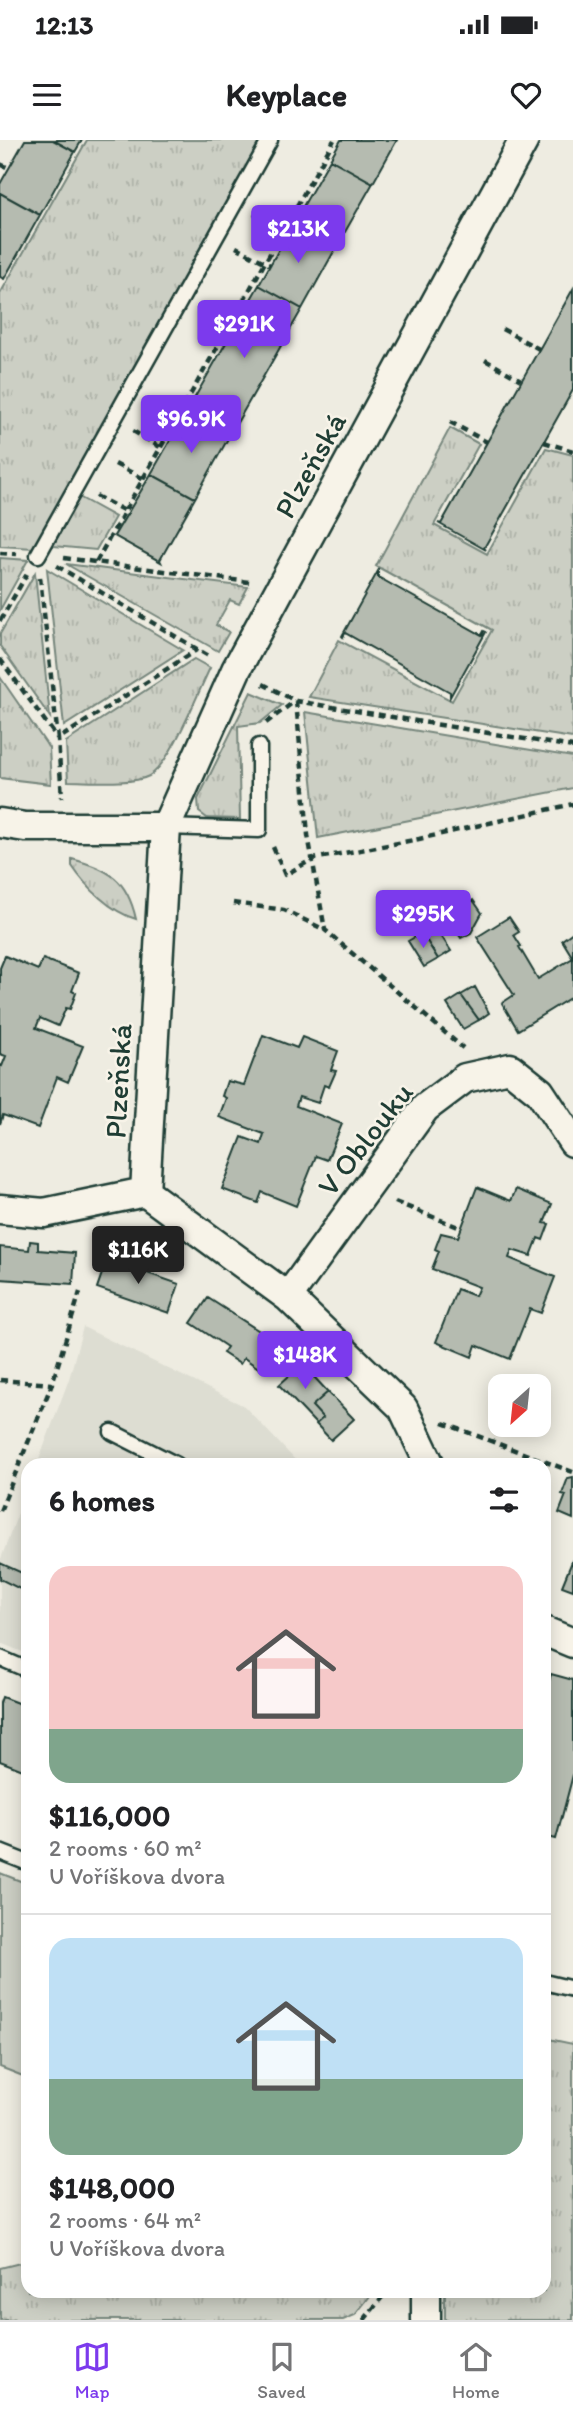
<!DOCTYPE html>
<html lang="en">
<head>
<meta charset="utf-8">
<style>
	body { margin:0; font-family:Itim,sans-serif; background:#f2f2f2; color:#202124; height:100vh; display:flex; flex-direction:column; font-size:26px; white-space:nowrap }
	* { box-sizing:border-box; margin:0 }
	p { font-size:23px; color:#757577 }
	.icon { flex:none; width:38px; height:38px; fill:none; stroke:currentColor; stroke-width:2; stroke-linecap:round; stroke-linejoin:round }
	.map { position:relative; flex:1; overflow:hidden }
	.side { position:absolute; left:21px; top:1318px; width:530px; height:840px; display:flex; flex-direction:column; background:#fff; border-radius:21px; box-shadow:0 4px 18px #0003 }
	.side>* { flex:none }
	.needle { width:46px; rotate:207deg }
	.buttons { position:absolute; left:488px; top:1234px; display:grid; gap:14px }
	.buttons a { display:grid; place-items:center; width:63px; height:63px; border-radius:14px; background:#fff; box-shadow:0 4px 18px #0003; font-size:35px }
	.price { position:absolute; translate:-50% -60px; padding:0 16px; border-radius:7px; background:#7c3aed; color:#fff; font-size:23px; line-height:46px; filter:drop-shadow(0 2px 4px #0008) }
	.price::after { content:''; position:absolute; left:50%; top:42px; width:21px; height:16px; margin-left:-10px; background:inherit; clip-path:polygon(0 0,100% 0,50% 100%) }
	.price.on { background:#222; color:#fff }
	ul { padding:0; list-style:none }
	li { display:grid; align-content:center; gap:14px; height:371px; padding:0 28px }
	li+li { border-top:2px solid #e0e0e0 }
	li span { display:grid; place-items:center; height:217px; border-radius:21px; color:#555 }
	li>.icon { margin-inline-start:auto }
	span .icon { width:126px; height:126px; fill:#fffc; stroke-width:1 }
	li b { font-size:30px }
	h2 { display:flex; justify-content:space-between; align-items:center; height:84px; padding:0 28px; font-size:30px }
	.status { display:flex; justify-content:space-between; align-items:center; height:49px; padding:0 35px; background:#fff; direction:ltr }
	.status svg { height:19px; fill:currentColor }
	header { display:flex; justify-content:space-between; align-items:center; height:91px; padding:0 28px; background:#fff; font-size:32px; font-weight:700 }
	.tab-bar { display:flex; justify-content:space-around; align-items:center; height:98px; border-top:2px solid #e0e0e0; background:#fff; font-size:19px; color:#757577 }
	.tab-bar a { display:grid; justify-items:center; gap:4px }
	.tab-bar .on { color:#7c3aed }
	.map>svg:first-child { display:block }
	.built { fill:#ddddd2 }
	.grass { fill:url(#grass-tufts); stroke:#76867c; stroke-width:2 }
	.pitch { fill:#cccfc4; stroke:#76867c; stroke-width:2 }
	.building { fill:#b5bbb0; stroke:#1f3d34; stroke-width:2 }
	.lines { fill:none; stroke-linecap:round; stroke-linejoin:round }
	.service-casing { stroke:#1f3d34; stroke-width:19 }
	.minor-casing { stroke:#1f3d34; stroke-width:33 }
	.path { stroke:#1f3d34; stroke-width:4.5; stroke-dasharray:7 5; stroke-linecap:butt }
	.service { stroke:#f7f3e8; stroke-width:14 }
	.minor { stroke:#f7f3e8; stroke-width:28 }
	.labels { text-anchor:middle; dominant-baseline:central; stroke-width:5; stroke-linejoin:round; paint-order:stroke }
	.street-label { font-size:30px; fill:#1f3d34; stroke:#f7f3e8 }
</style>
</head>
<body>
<div class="status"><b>12:13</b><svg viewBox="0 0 49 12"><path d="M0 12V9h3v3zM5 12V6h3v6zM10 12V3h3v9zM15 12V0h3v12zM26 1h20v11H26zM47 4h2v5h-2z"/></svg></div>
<header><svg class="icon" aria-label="menu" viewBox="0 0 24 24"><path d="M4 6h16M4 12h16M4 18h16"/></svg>Keyplace<svg class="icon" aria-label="heart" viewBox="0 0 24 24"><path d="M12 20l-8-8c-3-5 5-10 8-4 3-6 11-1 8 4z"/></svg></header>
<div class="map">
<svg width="573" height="2180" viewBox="0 0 573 2180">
	<defs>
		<pattern id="grass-tufts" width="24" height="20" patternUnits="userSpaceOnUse" patternTransform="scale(1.75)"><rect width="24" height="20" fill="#cccfc4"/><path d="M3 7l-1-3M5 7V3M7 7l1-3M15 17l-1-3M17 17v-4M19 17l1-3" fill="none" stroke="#afb3a9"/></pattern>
	</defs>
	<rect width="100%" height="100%" fill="#eeece1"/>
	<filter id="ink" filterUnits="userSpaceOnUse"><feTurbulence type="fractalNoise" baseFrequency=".0143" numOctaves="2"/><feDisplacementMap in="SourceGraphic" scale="14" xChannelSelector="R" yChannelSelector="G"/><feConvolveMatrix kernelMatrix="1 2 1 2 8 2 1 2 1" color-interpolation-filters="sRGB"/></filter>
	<g filter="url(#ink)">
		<path class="built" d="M83 1187 244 1266 300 1325H37L69 1239Z
			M28 1347V1514L0 1503V1421Z"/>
		<path class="grass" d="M87 0H261L34 408 0 406V154Z
			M450 288 479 304 434 385 487 414 546 308 573 315V598L309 557 339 500 452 561 492 490 376 426Z
			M79 357 115 377 96 410 53 406Z
			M0 418 28 420 0 470Z
			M66 424 248 447 239 464 230 460 216 485 229 492 218 511Z
			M47 429 183 510 64 586Z
			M35 433 50 577 0 506V494Z
			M194 519 210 528C198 552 171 624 149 636 132 645 89 641 68 641L66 602Z
			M0 537 49 608 51 644 0 638Z
			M251 552 282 565 260 583 238 586 240 679 207 678 199 672 198 659Z
			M305 572 573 617V648L318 698Z
			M72 719C109 729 127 739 136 779 111 772 86 747 72 726Z
			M544 1898 573 1904V2180H445V2151H544Z
			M28 2121V2151H374L355 2175 343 2180H0V2128Z"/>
		<path class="pitch" d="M0 1733 28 1744V1938L0 1927Z"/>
		<path class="building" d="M25 0H53L75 12 40 75 0 53V44Z
			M53 0H82L75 12Z
			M341 0H397L373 43 330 19Z
			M330 19 373 43 337 106 294 82Z
			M0 53 40 75 4 139 0 137Z
			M294 82 337 106 302 169 259 145Z
			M259 145 302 169 230 295 187 271Z
			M573 149V250L484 408 486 410 438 383 441 384Z
			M187 271 230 295 195 358 151 334Z
			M151 334 195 358 160 420 161 422 114 396Z
			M378 431V437L482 495 484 491 486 492 450 557V552L345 493 343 497 342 496Z
			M473 760 482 773 471 793 461 798 447 776Z
			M509 777 519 792 514 795 521 806 519 807 538 839 573 818V856L518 890 502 863 514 855 477 797Z
			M434 785 451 811 438 819 422 793Z
			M573 792V818L562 800Z
			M422 793 438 819 424 827 408 801Z
			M5 816 38 830 43 819 79 833 72 851 76 853 70 869 66 868 58 886 40 878 36 888 83 906 68 942 57 937 38 988 3 975 0 984V925L2 926 6 916 0 914V828Z
			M475 847 489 873 479 880 461 855Z
			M461 855 479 880 463 889 447 864Z
			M263 895 297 908 302 897 338 911 331 930 336 931 329 947 324 945 318 963 299 957 296 966 342 984 327 1020 316 1016 296 1066 262 1052 258 1063 222 1049 242 997 261 1004 264 994 219 977 226 958 222 956 227 941 244 945Z
			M477 1047 511 1061 516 1049 552 1064 544 1083 549 1084 543 1100 538 1098 531 1116 512 1110 509 1118 555 1137 541 1173 530 1169 510 1219 476 1205 472 1217 436 1202 457 1149 475 1156 479 1147 432 1129 439 1111 435 1109 441 1093 458 1097Z
			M30 1101 38 1102V1110L75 1113 73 1144 0 1139V1107L29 1110Z
			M107 1119 179 1144 169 1173 97 1148Z
			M208 1158 278 1203 260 1229 244 1218 240 1224 223 1213 227 1207 191 1183Z
			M302 1224 328 1252 312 1266 323 1278 316 1284 279 1245Z
			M328 1252 354 1279 331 1300 316 1284 323 1278 312 1266Z
			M573 1337V1379L559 1373 566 1355 562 1354 568 1338Z
			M28 1418V1453L0 1439V1423L22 1433Z
			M573 1419V1450L562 1446Z
			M551 1534 573 1540V1635L556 1699 544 1696V1559Z
			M2 1557 28 1567V1632L0 1621V1563Z"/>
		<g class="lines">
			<defs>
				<path id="service" d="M38 415 270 0
					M166 687 259 690V606
					M112 1292 177 1325
					M0 1518 28 1530
					M0 1712 28 1723
					M544 1842 573 1849"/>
				<path id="minor" d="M0 683 25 687H166
					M145 1052 166 687 236 530 524 0
					M145 1052 288 1157 403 1268 430 1325
					M0 1069 44 1073 145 1052
					M288 1157 425 968 465 938 510 928 540 952 573 1002
					M544 1491 573 1503
					M426 2151V2180"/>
			</defs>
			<use href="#service" class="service-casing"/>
			<use href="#minor" class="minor-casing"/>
			<path class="path" d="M0 24 9 28
				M254 74 288 92
				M236 107 270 125
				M202 166 236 185
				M502 189 539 209
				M485 220 521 240
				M450 282 487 302
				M133 291 165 310
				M544 302 573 311
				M115 324 148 341
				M96 356 129 373
				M0 413 17 414
				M64 418 249 442
				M96 422 334 0
				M57 426 207 515
				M40 437 58 599 198 509
				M0 481 27 434
				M0 519 58 599 62 658
				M263 544 296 561 573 607
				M296 561 308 695 325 790 463 908
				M266 583 295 561
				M273 707 285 735 313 719 419 699 573 664
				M233 763 284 770 325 790
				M395 1062 461 1088
				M0 1240 51 1244
				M443 1283 573 1332
				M0 1371 52 1244 80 1152
				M364 2180 387 2151"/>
			<use href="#service" class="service"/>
			<use href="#minor" class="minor"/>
		</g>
	</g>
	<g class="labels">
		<g class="street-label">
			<text transform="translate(310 325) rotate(-61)">Plzeňská</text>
			<text transform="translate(118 941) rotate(-87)">Plzeňská</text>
			<text transform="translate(365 999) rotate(-52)">V Oblouku</text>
		</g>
	</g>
</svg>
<div class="buttons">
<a><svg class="needle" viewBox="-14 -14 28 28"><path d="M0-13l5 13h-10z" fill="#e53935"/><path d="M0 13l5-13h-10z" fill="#757577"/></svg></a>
</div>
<b class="price" style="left:298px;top:125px">$213K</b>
<b class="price" style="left:244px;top:220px">$291K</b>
<b class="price" style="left:191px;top:315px">$96.9K</b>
<b class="price" style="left:423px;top:810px">$295K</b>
<b class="price on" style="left:138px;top:1146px">$116K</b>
<b class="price" style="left:305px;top:1251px">$148K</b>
<section class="side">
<h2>6 homes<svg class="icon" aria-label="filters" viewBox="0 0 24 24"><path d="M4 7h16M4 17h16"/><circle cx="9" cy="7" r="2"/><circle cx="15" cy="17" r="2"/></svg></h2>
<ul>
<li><span style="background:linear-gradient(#f6c9c9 75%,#7fa58c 0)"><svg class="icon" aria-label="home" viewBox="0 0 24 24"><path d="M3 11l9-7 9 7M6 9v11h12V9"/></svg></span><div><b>$116,000</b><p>2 rooms · 60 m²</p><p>U Voříškova dvora</p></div></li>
<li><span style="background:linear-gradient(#bfe0f5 65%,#7fa58c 0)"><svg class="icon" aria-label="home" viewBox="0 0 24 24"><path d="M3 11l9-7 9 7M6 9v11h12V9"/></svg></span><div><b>$148,000</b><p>2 rooms · 64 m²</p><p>U Voříškova dvora</p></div></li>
</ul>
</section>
</div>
<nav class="tab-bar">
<a class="on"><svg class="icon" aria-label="map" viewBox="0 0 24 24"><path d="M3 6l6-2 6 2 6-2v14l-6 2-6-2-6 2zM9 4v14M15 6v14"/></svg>Map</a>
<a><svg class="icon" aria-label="saved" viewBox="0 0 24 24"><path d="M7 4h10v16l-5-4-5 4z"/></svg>Saved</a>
<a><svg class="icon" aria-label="home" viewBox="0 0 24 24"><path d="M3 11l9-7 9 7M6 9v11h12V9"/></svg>Home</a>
</nav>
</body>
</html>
